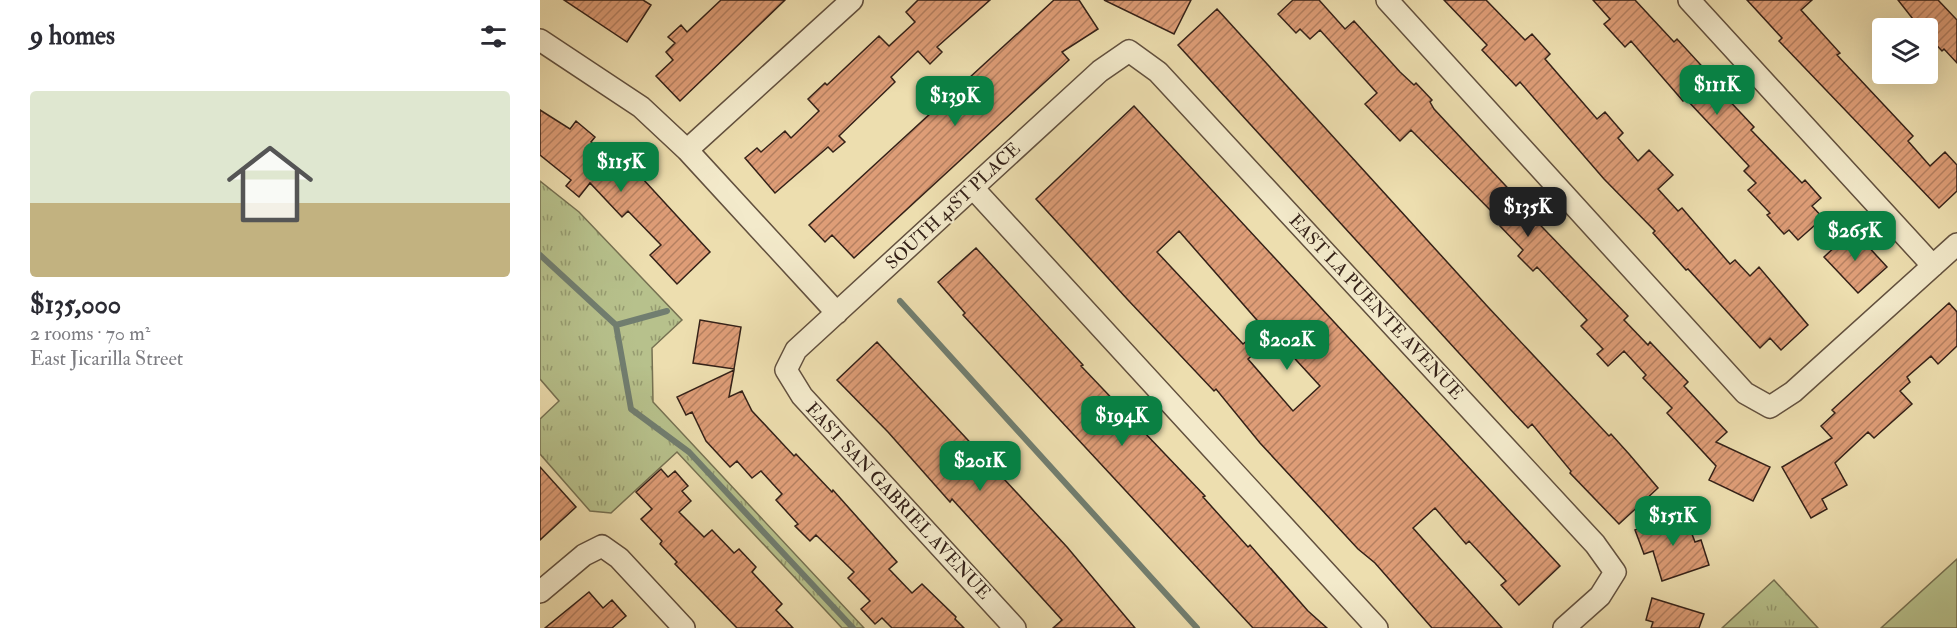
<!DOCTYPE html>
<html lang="en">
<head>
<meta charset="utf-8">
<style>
	body { margin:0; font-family:"IM FELL Double Pica",serif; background:#f7f7f7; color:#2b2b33; height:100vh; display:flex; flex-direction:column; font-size:22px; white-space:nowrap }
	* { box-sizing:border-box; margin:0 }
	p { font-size:20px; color:#7c7c81 }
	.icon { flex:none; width:33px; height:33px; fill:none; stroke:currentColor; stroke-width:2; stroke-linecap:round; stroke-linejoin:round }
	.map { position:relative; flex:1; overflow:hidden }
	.details { display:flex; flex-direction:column; background:#fff; width:540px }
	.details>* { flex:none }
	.buttons { position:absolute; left:1332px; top:18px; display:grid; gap:12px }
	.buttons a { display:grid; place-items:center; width:66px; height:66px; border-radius:6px; background:#fff; box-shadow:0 6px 24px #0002; font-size:30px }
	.price { position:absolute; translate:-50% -51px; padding:0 14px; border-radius:12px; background:#0b8043; color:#fff; font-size:20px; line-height:39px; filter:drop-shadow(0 2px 3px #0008) }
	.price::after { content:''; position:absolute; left:50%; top:36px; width:18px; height:14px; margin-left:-9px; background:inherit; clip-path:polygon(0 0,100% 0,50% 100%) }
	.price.active { background:#222; color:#fff }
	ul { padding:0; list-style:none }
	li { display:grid; align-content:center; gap:12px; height:318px; padding:0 30px }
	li+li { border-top:2px solid #e1e1e2 }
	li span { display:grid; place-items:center; height:186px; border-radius:6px; color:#555 }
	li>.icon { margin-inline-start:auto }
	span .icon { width:108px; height:108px; fill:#fffc; stroke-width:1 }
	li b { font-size:26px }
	h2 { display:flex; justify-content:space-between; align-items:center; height:72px; padding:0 30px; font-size:26px }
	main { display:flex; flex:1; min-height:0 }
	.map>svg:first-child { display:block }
	.grass { fill:url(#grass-tufts); stroke:#767152; stroke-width:1.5 }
	.park { fill:#b7c18c; stroke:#767152; stroke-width:1.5 }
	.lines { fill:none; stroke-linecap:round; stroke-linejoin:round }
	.stream { stroke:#717e70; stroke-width:6 }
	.building { fill:url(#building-hatch); stroke:#342118; stroke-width:1.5; fill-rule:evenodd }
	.minor-casing { stroke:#62503e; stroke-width:24 }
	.minor { stroke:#f3eacb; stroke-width:21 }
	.labels { text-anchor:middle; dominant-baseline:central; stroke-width:4.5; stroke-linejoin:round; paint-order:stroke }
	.street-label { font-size:18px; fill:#342118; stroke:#f3eacb }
</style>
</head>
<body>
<main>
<section class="details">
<h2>9 homes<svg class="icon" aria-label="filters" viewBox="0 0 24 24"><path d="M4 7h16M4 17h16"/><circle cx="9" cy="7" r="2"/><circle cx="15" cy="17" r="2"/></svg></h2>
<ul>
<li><span style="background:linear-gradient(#dfe7d0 60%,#c2b280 0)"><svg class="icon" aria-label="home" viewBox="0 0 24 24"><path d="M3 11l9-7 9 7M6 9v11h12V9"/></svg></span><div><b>$135,000</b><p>2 rooms · 70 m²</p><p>East Jicarilla Street</p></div></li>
</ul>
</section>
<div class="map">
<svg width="1417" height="628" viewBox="0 0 1417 628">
	<defs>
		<pattern id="grass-tufts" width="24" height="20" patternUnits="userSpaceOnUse" patternTransform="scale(1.5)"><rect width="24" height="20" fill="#b7c18c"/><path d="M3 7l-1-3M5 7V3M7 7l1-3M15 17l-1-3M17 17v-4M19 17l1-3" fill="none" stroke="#969c71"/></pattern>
		<pattern id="building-hatch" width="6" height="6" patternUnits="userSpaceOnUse" patternTransform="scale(1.5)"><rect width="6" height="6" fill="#de9d77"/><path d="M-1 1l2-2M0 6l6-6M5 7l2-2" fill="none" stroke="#b58061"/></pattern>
	</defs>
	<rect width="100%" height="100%" fill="#eddeaf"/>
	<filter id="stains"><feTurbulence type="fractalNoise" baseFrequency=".00333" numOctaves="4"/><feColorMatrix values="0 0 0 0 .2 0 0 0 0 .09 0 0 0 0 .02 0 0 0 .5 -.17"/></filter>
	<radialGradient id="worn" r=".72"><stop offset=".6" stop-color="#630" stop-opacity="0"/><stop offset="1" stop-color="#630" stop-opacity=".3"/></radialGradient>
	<path class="grass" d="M0 181 39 212 142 320 112 348 113 402 324 628H302L137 452 71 513 50 511 0 454V419L19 401 0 379Z
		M1234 580 1278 628H1182Z"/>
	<path class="park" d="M1417 559V628H1341Z"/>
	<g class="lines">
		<path class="stream" d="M0 255 76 325 91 409 149 452 313 628
			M360 301 657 628
			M76 325 127 311"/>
	</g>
	<path class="building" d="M24 0H103L111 5 87 42Z
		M181 0H245L140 101 116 76 133 60 126 52 135 43 128 37 141 25 147 32Z
		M378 0H450L397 47 402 52 390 64 378 51 351 77 355 82 299 136 305 142 293 152 288 147 235 193 205 158 217 148 221 152 245 131 251 138 279 111 268 99 285 83 287 85 339 36 349 46 375 22 366 12Z
		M514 0H539L558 29 522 52 529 60 314 258 292 235 285 242 269 225Z
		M564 0H651L634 34Z
		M753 0H779L805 29 814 21 860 72 874 85 876 83 892 100 890 102 894 109 979 200 977 201 1088 316 1084 320 1108 345 1110 342 1148 382 1144 386 1187 432 1176 442 1230 467 1213 501 1169 480 1176 466 1127 413 1132 408 1103 378 1106 375 1084 351 1068 366 1057 354 1063 349 1041 326 1047 320 997 267 993 271 978 256 983 250 960 226 963 223 871 130 860 141 825 104 837 93 780 30 770 39 760 29 756 33 738 14Z
		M904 0H946L985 40 992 34 1010 54 1005 59 1057 119 1065 112 1083 133 1078 138 1098 161 1109 150 1133 175 1118 189 1138 211 1142 208 1190 264 1195 260 1210 276 1219 267 1268 325 1241 350 1230 338 1220 348 1148 269 1146 270 1113 233 1115 231 1064 179 980 82 976 86 942 50 947 45Z
		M1053 0H1095L1134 42 1137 39 1171 76 1168 78 1214 127 1211 130 1262 183 1265 180 1281 198 1272 206 1283 218 1258 240 1249 230 1244 234 1227 215 1230 213 1208 190 1216 183 1204 171 1209 166 1146 99 1143 101 1091 41 1085 47 1064 24 1070 19Z
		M1207 0H1272L1261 10 1300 53 1297 55 1373 136 1368 141 1390 166 1405 152 1417 165V191L1399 208 1239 41 1242 38Z
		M1358 0H1398L1417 20V63L1404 49 1402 51 1388 36V28H1380Z
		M677 9 948 307 1069 436 1071 434 1089 454 1118 488 1079 524 1030 473 1031 471 992 424 988 428 970 409 638 45Z
		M594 106 1020 566 979 605 961 585 966 581 929 541 926 544 895 508 873 528 962 628H892L835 563 818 549 720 443 676 389 674 391 588 300 496 199ZM639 231 723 327 703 344 617 252ZM734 336 780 386 753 411 708 359Z
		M0 110 30 129 36 121 55 137 51 142 86 170 91 166 170 252 137 284 110 255 121 245 88 211 82 217 50 183 39 197 26 186 31 180 0 155Z
		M1313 230 1347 267 1318 293 1284 257Z
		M436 248 543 365 541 366 665 496 663 497 708 547 710 545 768 611 787 628H713L482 379 423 315 425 313 398 282Z
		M1409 303 1417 312V346L1398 364 1391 356 1367 377 1370 382 1360 391 1372 404 1334 438 1328 432 1295 463 1307 485 1282 499 1287 509 1271 518 1242 467 1292 438 1281 426 1295 413 1292 410Z
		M160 320 201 327 194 369 153 363Z
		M337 342 527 547 595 628H513L522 620 412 499 410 502 348 432 297 380Z
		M194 370 189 397 202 391 212 411 254 456 256 454 292 492 293 490 357 562 349 569 372 593 382 584 416 617 415 619 424 628H352L342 618 335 624 321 609 330 601 308 578 314 572 276 535 270 541 255 526 258 524 236 500 242 494 221 471 212 478 197 461 190 467 166 441 152 412 146 415 137 397Z
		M0 467 36 507 0 540Z
		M121 469 128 477 135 471 148 486 142 491 151 501 139 512 164 537 172 530 194 553 199 549 216 567 212 572 242 604 236 610 253 628H197L135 564 137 562 120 544 122 541 101 519 112 509 96 492Z
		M1144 513 1155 542 1161 540 1169 565 1122 581 1113 551 1104 554 1095 530Z
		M49 592 63 608 72 600 86 616 72 628H5Z
		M1112 598 1164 614 1159 628H1111L1113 622 1106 620Z"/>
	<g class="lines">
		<defs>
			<path id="minor" d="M847 0 1205 393 1230 407 1253 392 1417 244
				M1149 0 1393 266
				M0 40 101 107 147 150 297 313
				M147 150 312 0
				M433 188 837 628
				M0 592 44 555 62 546 79 558 144 628
				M475 628 262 396 246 370 256 350 560 71 589 51 618 72 1055 544 1075 572 1060 596 1024 628"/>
		</defs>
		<use href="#minor" class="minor-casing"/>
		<use href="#minor" class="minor"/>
	</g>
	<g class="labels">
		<g class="street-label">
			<text transform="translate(413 206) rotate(-43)">SOUTH 41ST PLACE</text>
			<text transform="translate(836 307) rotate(47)">EAST LA PUENTE AVENUE</text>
			<text transform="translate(358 501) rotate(47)">EAST SAN GABRIEL AVENUE</text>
		</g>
	</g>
	<rect width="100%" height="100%" filter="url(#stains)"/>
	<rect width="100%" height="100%" fill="url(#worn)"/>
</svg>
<div class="buttons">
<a><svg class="icon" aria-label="layers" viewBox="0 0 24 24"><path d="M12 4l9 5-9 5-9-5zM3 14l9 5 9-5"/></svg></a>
</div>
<b class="price" style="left:1177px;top:116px">$111K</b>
<b class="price" style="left:415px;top:127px">$139K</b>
<b class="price" style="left:81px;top:193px">$115K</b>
<b class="price active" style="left:988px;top:238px">$135K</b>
<b class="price" style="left:1315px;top:262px">$265K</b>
<b class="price" style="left:747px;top:371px">$202K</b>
<b class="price" style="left:582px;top:447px">$194K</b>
<b class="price" style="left:440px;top:492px">$201K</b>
<b class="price" style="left:1133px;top:547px">$151K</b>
</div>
</main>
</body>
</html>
